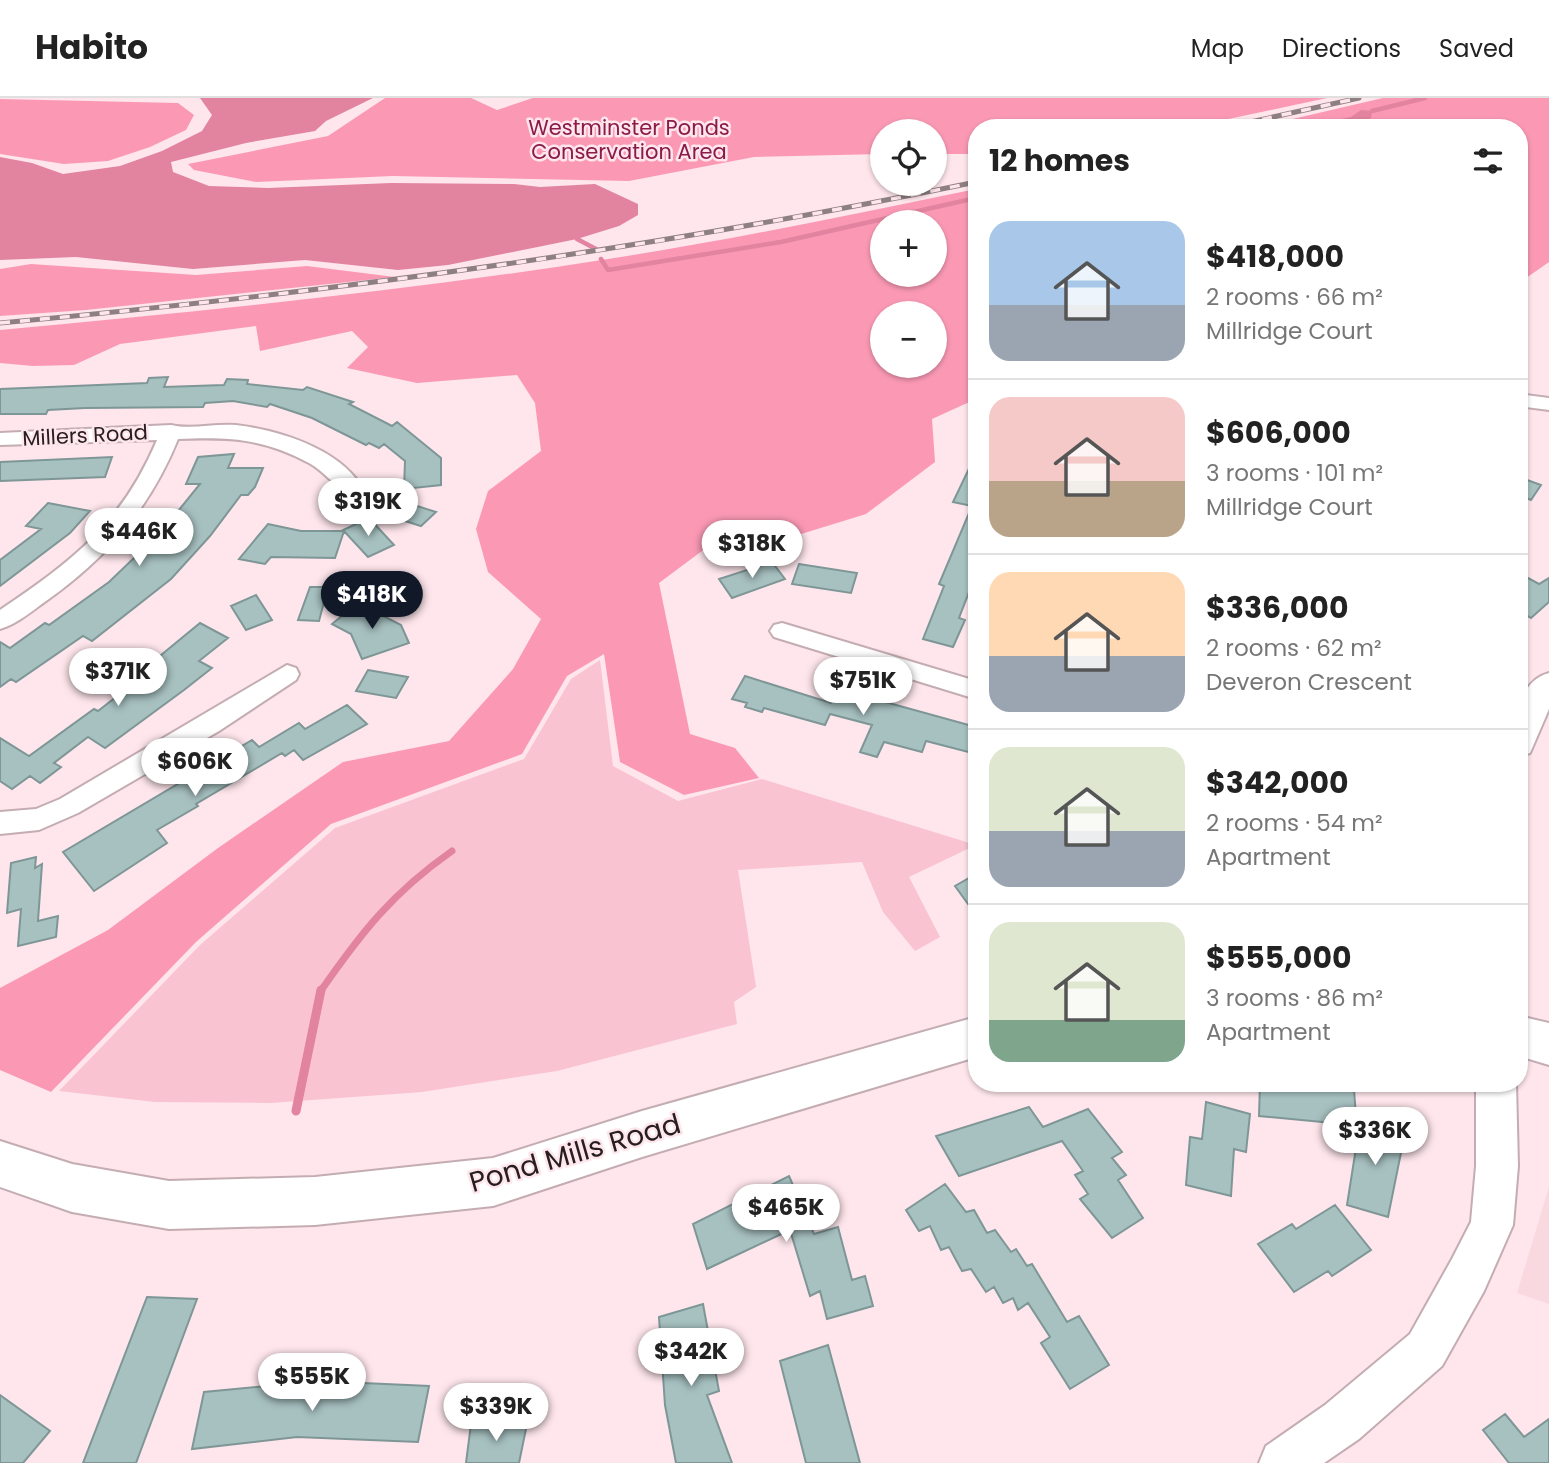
<!DOCTYPE html>
<html lang="en">
<head>
<meta charset="utf-8">
<style>
	body { margin:0; font-family:Poppins,sans-serif; background:#f6f6f6; color:#222; height:100vh; display:flex; flex-direction:column; font-size:26px; white-space:nowrap }
	* { box-sizing:border-box; margin:0 }
	p { font-size:23px; color:#767676 }
	.icon { flex:none; width:38px; height:38px; fill:none; stroke:currentColor; stroke-width:2; stroke-linecap:round; stroke-linejoin:round }
	.map { position:relative; flex:1; overflow:hidden }
	.sheet { position:absolute; left:968px; top:21px; width:560px; height:973px; display:flex; flex-direction:column; background:#fff; border-radius:28px; box-shadow:0 2px 5px #0004 }
	.sheet>* { flex:none }
	.tools { position:absolute; left:870px; top:21px; display:grid; gap:14px }
	.tools a { display:grid; place-items:center; width:77px; height:77px; border-radius:50%; background:#fff; box-shadow:0 2px 5px #0004; font-size:35px }
	.price { position:absolute; translate:-50% -60px; padding:0 16px; border-radius:24px; background:#fff; color:#222; font-size:23px; line-height:46px; filter:drop-shadow(0 2px 4px #0008) }
	.price::after { content:''; position:absolute; left:50%; top:42px; width:21px; height:16px; margin-left:-10px; background:inherit; clip-path:polygon(0 0,100% 0,50% 100%) }
	.price.on { background:#111827; color:#fff }
	ul { padding:0; list-style:none }
	li { display:flex; align-items:center; gap:21px; height:175px; padding:0 21px }
	li+li { border-top:2px solid #e0e0e0 }
	li span { display:grid; place-items:center; flex:none; width:196px; height:140px; border-radius:21px; color:#555 }
	li>.icon { margin-inline-start:auto }
	span .icon { width:84px; height:84px; fill:#fffc; stroke-width:1 }
	li b { font-size:30px }
	h2 { display:flex; justify-content:space-between; align-items:center; height:84px; padding:0 21px; font-size:30px }
	header { display:flex; align-items:center; gap:42px; box-sizing:border-box; height:98px; padding:0 35px; background:#fff; border-bottom:2px solid #e0e0e0 }
	header strong { font-size:33px }
	nav { display:flex; gap:38px; margin-inline-start:auto; font-size:24px }
	.map>svg:first-child { display:block }
	.built { fill:#f9d8e0 }
	.green { fill:#fac3d1 }
	.forest { fill:#fb99b5; fill-rule:evenodd }
	.water { fill:#e2839f }
	.lines { fill:none; stroke-linecap:round; stroke-linejoin:round }
	.stream-far2 { stroke:#e2839f; stroke-width:4.5 }
	.stream-far1 { stroke:#e2839f; stroke-width:7 }
	.stream { stroke:#e2839f; stroke-width:9 }
	.building { fill:#a7c0c0; stroke:#7e9696; stroke-width:2 }
	.minor-casing { stroke:#c4adb2; stroke-width:4 }
	.tertiary-casing { stroke:#c4adb2; stroke-width:4 }
	.secondary-casing { stroke:#c4adb2; stroke-width:4 }
	.minor { fill:#fff; fill-rule:evenodd }
	.tertiary { fill:#fff; fill-rule:evenodd }
	.secondary { fill:#fff; fill-rule:evenodd }
	.rail-casing { stroke:#8e7f83; stroke-width:5 }
	.rail { stroke:#fee6ec; stroke-width:3.5; stroke-dasharray:10; stroke-linecap:butt }
	.labels { text-anchor:middle; dominant-baseline:central; stroke-width:5; stroke-linejoin:round; paint-order:stroke }
	.far-park-label { font-size:21px; fill:#8a1a48; stroke:#fee6ec }
	.far-street-label { font-size:21px; fill:#261e20; stroke:#fee6ec }
	.near-street-label { font-size:28px; fill:#261e20; stroke:#fee6ec }
</style>
</head>
<body>
<header>
<strong>Habito</strong>
<nav><a>Map</a><a>Directions</a><a>Saved</a></nav>
</header>
<div class="map">
<svg width="1549" height="1365" viewBox="0 0 1549 1365">
	<rect width="100%" height="100%" fill="#fee6ec"/>
	<path class="built" d="M1549 1089V1206L1517 1195Z"/>
	<path class="green" d="M600 562 613 668 678 703 762 681 976 747 909 779 940 839 915 853 883 814 862 764 738 772 756 889 734 904 737 926 557 973 422 994 271 1005 155 1004 59 993 200 847 335 730 524 661 571 581Z"/>
	<path class="forest" d="M385 0H471L497 12 533 0H1327L1186 30H976V56H935L934 33H882V56L754 59 629 83 393 78 256 84 194 72 188 66 328 38Z
		M1383 0H1549V164L1519 185V30H1254Z
		M0 1 178 5 194 17 186 32 150 49 108 63 64 66 0 56Z
		M976 91V301L932 321 935 364 866 416 785 441 714 444 659 485 690 636 735 650 759 680 684 697 620 664 604 556 567 578 522 656 331 726 196 844 51 994 0 972V890L108 832 218 750 343 664 449 643 513 571 541 521 488 474 476 431 488 393 541 353 535 305 517 277 417 285 347 270 368 249 352 233 260 253 256 228 120 246 74 267 33 268 0 265V232C203 213 406 193 608 161 732 142 854 116 976 91ZM882 124H934V177H882ZM934 215V268H882V215Z
		M31 166 196 177 307 168 395 179 86 212 0 218V171Z"/>
	<path class="water" d="M166 0H373L326 23 315 33 246 45 171 64 173 74 209 88 268 90 391 85 514 86 540 89 595 86 638 106V117L619 128 577 141 448 167 398 172 305 162 193 171 76 159 0 162V59L32 65 63 76 120 68 162 53 202 33 212 17 200 0Z
		M1361 12 1372 13 1371 20 1358 27 1338 30H1298L1351 19Z"/>
	<g class="lines">
		<path class="stream-far2" d="M1372 13 1425 0
			M577 141 596 151
			M601 161 608 172 781 144 976 100"/>
		<path class="stream-far1" d="M320 894C361 835 392 795 452 753"/>
		<path class="stream" d="M296 1013 321 892"/>
	</g>
	<path class="building" d="M168 279 164 289 224 287 227 281 248 282 247 286 303 292 307 289 353 304 349 306 392 328 397 324 441 360V387L404 391 405 363 384 346 379 350 369 345 366 347 312 320 270 306 267 309 233 303 205 305 203 309 85 310 48 312 46 316H0V291L147 285 149 280Z
		M234 356 228 370H263L255 389 248 397H241L210 438 171 481 92 543 83 538 16 584 11 581 0 589V544L10 550 45 525 49 527 109 484 161 434 200 386H186L198 359Z
		M976 356V476L959 520 965 522 953 549 923 541 944 488 939 486 972 408 953 404Z
		M112 359 105 379 0 383V364Z
		M1519 379 1541 387 1531 402 1519 397Z
		M395 401 436 414 421 428 380 415Z
		M48 405 90 413 70 435 0 488V462L41 431 26 428Z
		M369 420 394 447 368 459 343 432Z
		M268 426 301 433H344L335 460 271 459 265 466 239 461Z
		M772 464 785 481 732 500 719 481Z
		M799 466 857 475 851 495 792 486Z
		M1528 480 1539 486 1549 480V504L1531 520 1519 513V488Z
		M310 489H328L319 523 298 522Z
		M256 497 272 522 246 532 231 508Z
		M358 505 401 527 409 545 362 561 351 536 332 526Z
		M200 525 228 540 199 563 212 570 184 592 105 650 88 639 54 665 61 669 40 685 30 678 12 691 0 683V640L29 658 94 611 98 613 153 570 149 567Z
		M368 572 408 579 396 600 356 593Z
		M745 578 831 605 838 591 976 629V656L926 643 922 654 884 644 877 659 860 654 872 627 830 616 825 627 764 610 762 614 745 609 747 605 732 601Z
		M347 607 367 626 303 662 294 652 285 658 282 655 196 706 198 708 157 732 167 745 94 793 63 754 252 642 259 649 299 625 305 631Z
		M36 759 35 770 42 766 38 823 58 818 56 839 18 848 21 811 7 815 11 765Z
		M976 776V817L955 788Z
		M1260 985 1354 992 1357 1031 1343 1026 1259 1018Z
		M1206 1004 1250 1016 1246 1054 1234 1051 1231 1098 1186 1087 1190 1039 1202 1041Z
		M1029 1009 1043 1029 1088 1011 1122 1054 1112 1060 1126 1077 1118 1082 1143 1120 1112 1140 1080 1101 1088 1096 1075 1077 1083 1073 1062 1043 959 1078 936 1038Z
		M1361 1018 1405 1035 1388 1119 1347 1107Z
		M789 1078 814 1136 838 1129 852 1182 865 1178 873 1208 827 1221 820 1193 810 1198 790 1132 707 1171 693 1126Z
		M945 1086 966 1114 974 1112 987 1135 995 1132 1011 1154 1016 1151 1027 1168 1032 1166 1067 1224 1079 1218 1109 1267 1070 1291 1041 1245 1050 1239 1028 1205 1018 1212 1013 1200 1003 1205 994 1189 986 1194 971 1171 962 1173 949 1149 941 1152 930 1128 919 1133 906 1112Z
		M1335 1107 1371 1152 1332 1178 1328 1173 1294 1194 1258 1146 1292 1126 1296 1131Z
		M147 1199 197 1201 136 1365H83Z
		M703 1206 719 1293 707 1297 732 1365H676L665 1307 659 1219Z
		M828 1247 860 1365H806L780 1263Z
		M318 1283 429 1288 418 1344 297 1339 192 1351 204 1294Z
		M0 1297 50 1333 23 1365H0Z
		M1505 1316 1524 1339 1549 1321V1365H1509L1483 1332Z
		M471 1326H527L519 1365H466Z"/>
	<g class="lines">
		<defs>
			<path id="minor" d="M1519 296 1549 300V312L1519 308Z
				M171 327C192 332 214 325 236 327 277 332 335 349 360 386L349 393C333 388 324 373 309 365 262 340 229 339 178 341 150 410 107 460 46 503 32 513 17 526 0 531V512C73 463 122 425 157 342L0 347V335Z
				M782 525 976 583V601L774 539 770 533 774 527Z
				M287 567 296 570 299 576 296 582 219 633 78 715 39 732 0 736V714L36 711 60 701Z"/>
			<path id="tertiary" d="M1549 575V611L1530 655 1519 658C1519 629 1513 585 1549 575Z
				M1476 985H1516L1518 1068 1513 1127 1484 1193 1442 1268 1359 1341 1324 1365H1259L1266 1348 1325 1307 1410 1236 1452 1161 1471 1124 1476 1068Z"/>
			<path id="secondary" d="M1519 918 1549 925V967L1519 958Z
				M976 919V959L642 1059 493 1108 315 1127 169 1131 72 1114 0 1089V1043L72 1066 169 1083 315 1079 493 1060 642 1013Z"/>
		</defs>
		<use href="#minor" class="minor-casing"/>
		<use href="#tertiary" class="tertiary-casing"/>
		<use href="#secondary" class="secondary-casing"/>
		<use href="#minor" class="minor"/>
		<use href="#tertiary" class="tertiary"/>
		<use href="#secondary" class="secondary"/>
		<defs>
			<path id="rail" d="M1223 30 1359 0
				M0 225C328 195 653 151 976 84"/>
		</defs>
		<use href="#rail" class="rail-casing"/>
		<use href="#rail" class="rail"/>
	</g>
	<g class="labels">
		<g class="far-park-label">
			<text x="629" y="29">Westminster Ponds<tspan x="629" dy="24">Conservation Area</tspan></text>
		</g>
		<g class="far-street-label">
			<text transform="translate(85 337) rotate(-3)">Millers Road</text>
		</g>
		<g class="near-street-label">
			<text transform="translate(575 1055) rotate(-16)">Pond Mills Road</text>
		</g>
	</g>
</svg>
<div class="tools">
<a><svg class="icon" aria-label="locate" viewBox="0 0 24 24"><circle cx="12" cy="12" r="6"/><path d="M12 2v4M12 18v4M2 12h4M18 12h4"/></svg></a>
<a>+</a>
<a>−</a>
</div>
<b class="price" style="left:368px;top:440px">$319K</b>
<b class="price" style="left:139px;top:470px">$446K</b>
<b class="price" style="left:752px;top:482px">$318K</b>
<b class="price on" style="left:372px;top:533px">$418K</b>
<b class="price" style="left:118px;top:610px">$371K</b>
<b class="price" style="left:863px;top:619px">$751K</b>
<b class="price" style="left:195px;top:700px">$606K</b>
<b class="price" style="left:1375px;top:1069px">$336K</b>
<b class="price" style="left:786px;top:1146px">$465K</b>
<b class="price" style="left:691px;top:1290px">$342K</b>
<b class="price" style="left:312px;top:1315px">$555K</b>
<b class="price" style="left:496px;top:1345px">$339K</b>
<section class="sheet">
<h2>12 homes<svg class="icon" aria-label="filters" viewBox="0 0 24 24"><path d="M4 7h16M4 17h16"/><circle cx="9" cy="7" r="2"/><circle cx="15" cy="17" r="2"/></svg></h2>
<ul>
<li><span style="background:linear-gradient(#a9c7e8 60%,#9aa5b1 0)"><svg class="icon" aria-label="home" viewBox="0 0 24 24"><path d="M3 11l9-7 9 7M6 9v11h12V9"/></svg></span><div><b>$418,000</b><p>2 rooms · 66 m²</p><p>Millridge Court</p></div></li>
<li><span style="background:linear-gradient(#f6c9c9 60%,#b9a48a 0)"><svg class="icon" aria-label="home" viewBox="0 0 24 24"><path d="M3 11l9-7 9 7M6 9v11h12V9"/></svg></span><div><b>$606,000</b><p>3 rooms · 101 m²</p><p>Millridge Court</p></div></li>
<li><span style="background:linear-gradient(#ffd9b3 60%,#9aa5b1 0)"><svg class="icon" aria-label="home" viewBox="0 0 24 24"><path d="M3 11l9-7 9 7M6 9v11h12V9"/></svg></span><div><b>$336,000</b><p>2 rooms · 62 m²</p><p>Deveron Crescent</p></div></li>
<li><span style="background:linear-gradient(#dfe7d0 60%,#9aa5b1 0)"><svg class="icon" aria-label="home" viewBox="0 0 24 24"><path d="M3 11l9-7 9 7M6 9v11h12V9"/></svg></span><div><b>$342,000</b><p>2 rooms · 54 m²</p><p>Apartment</p></div></li>
<li><span style="background:linear-gradient(#dfe7d0 70%,#7fa58c 0)"><svg class="icon" aria-label="home" viewBox="0 0 24 24"><path d="M3 11l9-7 9 7M6 9v11h12V9"/></svg></span><div><b>$555,000</b><p>3 rooms · 86 m²</p><p>Apartment</p></div></li>
</ul>
</section>
</div>
</body>
</html>
